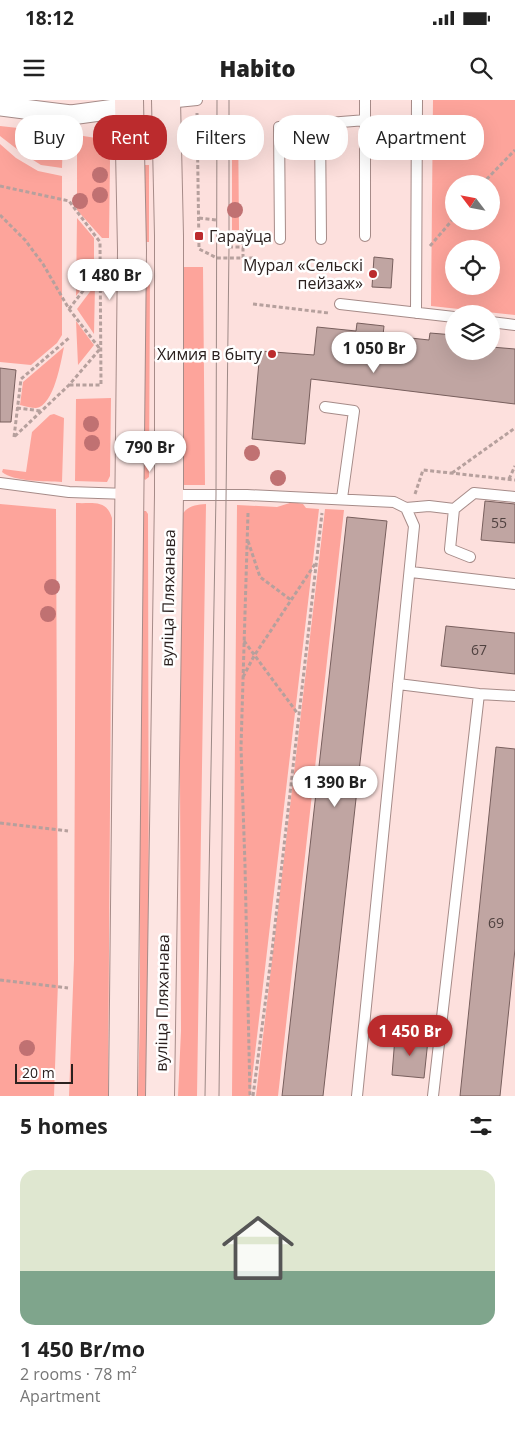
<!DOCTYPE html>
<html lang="en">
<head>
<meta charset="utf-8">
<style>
	body { margin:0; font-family:"Open Sans",sans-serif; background:#f6f6f6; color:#222; height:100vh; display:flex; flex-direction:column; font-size:19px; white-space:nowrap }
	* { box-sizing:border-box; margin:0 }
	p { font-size:16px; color:#767676 }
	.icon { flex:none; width:28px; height:28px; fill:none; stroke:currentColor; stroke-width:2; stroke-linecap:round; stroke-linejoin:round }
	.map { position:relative; height:996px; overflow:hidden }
	.sheet { display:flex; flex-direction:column; background:#fff; flex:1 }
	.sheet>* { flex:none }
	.guide { position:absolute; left:15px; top:15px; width:485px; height:45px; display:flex; gap:10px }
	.needle { width:32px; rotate:302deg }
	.tools { position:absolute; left:445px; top:75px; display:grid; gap:10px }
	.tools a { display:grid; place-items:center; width:55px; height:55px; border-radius:50%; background:#fff; box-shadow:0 5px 20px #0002; font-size:25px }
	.scale { position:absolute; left:15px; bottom:12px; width:58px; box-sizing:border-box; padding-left:5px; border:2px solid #2b211f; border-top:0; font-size:14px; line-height:18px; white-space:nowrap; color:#2b211f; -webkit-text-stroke:4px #fff; paint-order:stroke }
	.price { position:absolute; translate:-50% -42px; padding:0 11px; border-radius:18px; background:#fff; color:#222; font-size:16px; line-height:32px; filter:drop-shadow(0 1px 2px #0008) }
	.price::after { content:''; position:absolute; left:50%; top:30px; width:15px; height:11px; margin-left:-8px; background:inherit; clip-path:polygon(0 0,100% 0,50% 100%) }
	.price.active { background:#bb2b2d; color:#fff }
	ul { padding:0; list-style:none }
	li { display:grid; align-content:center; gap:10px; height:265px; padding:0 20px }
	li+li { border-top:1px solid #e0e0e0 }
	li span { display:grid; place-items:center; height:155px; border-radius:15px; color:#555 }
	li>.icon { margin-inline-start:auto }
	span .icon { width:90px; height:90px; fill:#fffc; stroke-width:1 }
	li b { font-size:21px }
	h2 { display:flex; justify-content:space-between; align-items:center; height:60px; padding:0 20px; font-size:21px }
	.tag { padding:0 18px; border-radius:20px; background:#fff; box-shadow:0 5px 20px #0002; font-size:18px; line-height:45px }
	.tag.active { background:#bb2b2d; color:#fff }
	.status { display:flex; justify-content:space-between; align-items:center; height:35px; padding:0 25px; background:#fff; direction:ltr }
	.status svg { height:14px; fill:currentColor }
	header { display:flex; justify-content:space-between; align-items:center; height:65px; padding:0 20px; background:#fff; font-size:22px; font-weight:800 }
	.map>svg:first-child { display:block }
	.green { fill:#fda49b; fill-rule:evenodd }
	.building { fill:#c0a5a2; stroke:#785f5d }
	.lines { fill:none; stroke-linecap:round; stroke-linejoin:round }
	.service-casing { stroke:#a68b88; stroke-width:12 }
	.minor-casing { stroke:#a68b88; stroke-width:21 }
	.secondary-casing { stroke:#a68b88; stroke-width:30 }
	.path { stroke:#b6a09d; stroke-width:3; stroke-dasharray:4 2.5; stroke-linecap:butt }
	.service { stroke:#fff; stroke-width:10 }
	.minor { stroke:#fff; stroke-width:19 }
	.secondary { stroke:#fde5e2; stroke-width:28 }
	.tram { stroke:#9d8986; stroke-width:1 }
	.tree { fill:#c07172 }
	.poi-dot { fill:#bb2b2d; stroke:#fff; stroke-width:2 }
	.labels { text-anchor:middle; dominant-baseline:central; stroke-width:5; stroke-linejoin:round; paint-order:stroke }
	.number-label { font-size:14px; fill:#504240 }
	.poi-label { font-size:16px; fill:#2b211f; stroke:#fff; text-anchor:end }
	.street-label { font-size:16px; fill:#2b211f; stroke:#fff }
</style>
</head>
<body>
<div class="status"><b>18:12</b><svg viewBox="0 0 49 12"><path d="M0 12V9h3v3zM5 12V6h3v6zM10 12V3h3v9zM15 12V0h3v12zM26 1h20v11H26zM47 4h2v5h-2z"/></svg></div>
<header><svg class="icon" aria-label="menu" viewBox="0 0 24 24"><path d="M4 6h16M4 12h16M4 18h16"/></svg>Habito<svg class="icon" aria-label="search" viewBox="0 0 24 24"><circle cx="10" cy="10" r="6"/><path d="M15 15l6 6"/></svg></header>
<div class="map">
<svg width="515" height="996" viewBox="0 0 515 996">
	<rect width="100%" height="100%" fill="#fde0dd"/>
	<path class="green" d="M433 0H515V215L431 206ZM454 84H491V121H454ZM454 149H491V186H454Z
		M232 16H238L239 130H232Z
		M0 26 63 33 62 68 41 65 22 53 0 36Z
		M77 35 96 38 104 41 108 51 110 61 109 138H102L77 110Z
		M0 44 16 58 38 71 62 76V235L57 243 31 265 0 262Z
		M139 65H149V142H139Z
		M77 118 94 138V173L76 196Z
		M180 167H203L205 385H180Z
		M142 169H150L149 377 145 380 141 374Z
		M95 185 94 234 77 209Z
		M76 221 94 245 78 265Z
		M64 247C61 261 54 306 36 308 31 308 25 306 20 305L23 282Z
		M111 298 110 376 107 382 75 381 76 299Z
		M54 314 64 318 62 382C46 381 14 382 2 372L3 369 26 372 32 332 50 315Z
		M293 402 303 404 306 408 319 409 250 996H232L237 405 277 407Z
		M76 403C93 404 106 399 112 418L108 996H69L74 860Z
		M0 404 56 409 58 882 54 996H0Z
		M206 404 197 996H178L181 931 179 421C184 407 193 405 206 404Z
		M325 409 344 410 278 996H256Z
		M142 411H146L148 414 149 912 145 996H138L140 912V414Z"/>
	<path class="building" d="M374 157 393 159 391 188 372 187Z
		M357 223 384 226 383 235 429 240 430 233 454 235V251H491V247L515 249V304L311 279 305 344 252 339 260 251 314 255 317 227 356 231Z
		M0 268 16 270 11 322H0Z
		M485 401 515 404V443L481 440Z
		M347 417 387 421 370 573 323 996H282Z
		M446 526 515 533V574L441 566Z
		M496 647 515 649V849L500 996H460Z
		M395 937 428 940 424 978 392 975Z"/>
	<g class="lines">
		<defs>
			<path id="service" d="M167 3 197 0
				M320 24 321 139
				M365 136V0
				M280 139 279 27 366 20
				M340 204 454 217
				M416 213 417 0
				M491 222 515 225
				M325 307 354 311 342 398
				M0 383 69 392 128 394
				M170 395H247L394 402 406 408 414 426 357 996
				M406 408 429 406 454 409 474 393 515 397
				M454 409 450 449 470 457
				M411 472 515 484
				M398 584 479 594 515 596
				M433 996 479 594"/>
			<path id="minor" d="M0 6 71 15 129 7"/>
			<path id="secondary" d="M123 996 132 150 129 0
				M160 996 169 395V136L166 0"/>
		</defs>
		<use href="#service" class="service-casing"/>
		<use href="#minor" class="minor-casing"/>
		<use href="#secondary" class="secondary-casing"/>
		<path class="path" d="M197 13 199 149 217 158H253
			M482 84 515 50
			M0 86 69 101 100 142 101 285H69
			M0 115 25 140 43 164 69 209 100 249 69 285 14 337
			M199 118 216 120
			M430 146 454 118
			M229 147H243
			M243 158V132H253
			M253 204 329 213
			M69 209 100 169
			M17 308 41 311
			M14 337 21 279 69 238
			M452 373 515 328
			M509 379 515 366
			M415 394 423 370 515 380
			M248 413 241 647 245 765 250 996
			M248 441 260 477 291 500
			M244 541 298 614
			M243 577 254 556 315 464
			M0 723 68 731
			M0 880 68 888
			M253 996 272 851 322 413"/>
		<use href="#service" class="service"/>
		<use href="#minor" class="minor"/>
		<use href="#secondary" class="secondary"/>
		<path class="tram" d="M205 996 216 395 217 0
			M219 996 229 147V0"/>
	</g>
	<g class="tree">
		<circle cx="27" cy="40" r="8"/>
		<circle cx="38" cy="51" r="8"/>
		<circle cx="100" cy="75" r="8"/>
		<circle cx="100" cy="95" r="8"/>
		<circle cx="80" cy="101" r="8"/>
		<circle cx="235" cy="110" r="8"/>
		<circle cx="78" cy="173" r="8"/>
		<circle cx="91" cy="324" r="8"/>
		<circle cx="92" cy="343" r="8"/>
		<circle cx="252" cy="353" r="8"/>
		<circle cx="278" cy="378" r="8"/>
		<circle cx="52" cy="487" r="8"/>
		<circle cx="48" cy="514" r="8"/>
		<circle cx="27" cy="948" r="8"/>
	</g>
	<g class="poi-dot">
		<rect x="194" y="131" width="10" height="10" rx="2.5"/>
		<circle cx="373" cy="174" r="5"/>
		<circle cx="272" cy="254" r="5"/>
	</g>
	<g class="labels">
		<g class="number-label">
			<text x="499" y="422">55</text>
			<text x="479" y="549">67</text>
			<text x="496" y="822">69</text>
		</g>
		<g class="poi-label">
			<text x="209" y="136" text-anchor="start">Гараўца</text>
			<text x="363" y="165">Мурал «Сельскі<tspan x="363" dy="18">пейзаж»</tspan></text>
			<text x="262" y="254">Химия в быту</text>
		</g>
		<g class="street-label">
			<text transform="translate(168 498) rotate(-89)">вуліца Пляханава</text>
			<text transform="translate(162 903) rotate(-89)">вуліца Пляханава</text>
		</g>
	</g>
</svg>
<div class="tools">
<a><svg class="needle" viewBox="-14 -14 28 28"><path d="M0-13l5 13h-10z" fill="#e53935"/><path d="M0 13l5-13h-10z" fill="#767676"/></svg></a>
<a><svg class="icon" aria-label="locate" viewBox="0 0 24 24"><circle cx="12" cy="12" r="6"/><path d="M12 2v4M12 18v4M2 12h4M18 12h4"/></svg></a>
<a><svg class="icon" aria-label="layers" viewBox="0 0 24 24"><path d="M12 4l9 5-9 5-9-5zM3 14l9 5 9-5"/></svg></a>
</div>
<div class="scale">20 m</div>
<b class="price" style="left:110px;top:201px">1 480 Br</b>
<b class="price" style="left:374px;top:274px">1 050 Br</b>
<b class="price" style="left:150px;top:373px">790 Br</b>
<b class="price" style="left:335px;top:708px">1 390 Br</b>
<b class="price active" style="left:410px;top:957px">1 450 Br</b>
<div class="guide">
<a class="tag">Buy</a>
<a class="tag active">Rent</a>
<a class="tag">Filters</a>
<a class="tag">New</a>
<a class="tag">Apartment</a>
</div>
</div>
<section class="sheet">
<h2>5 homes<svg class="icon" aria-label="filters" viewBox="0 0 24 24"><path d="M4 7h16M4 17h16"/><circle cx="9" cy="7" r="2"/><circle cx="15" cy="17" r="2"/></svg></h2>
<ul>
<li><span style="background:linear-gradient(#dfe7d0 65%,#7fa58c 0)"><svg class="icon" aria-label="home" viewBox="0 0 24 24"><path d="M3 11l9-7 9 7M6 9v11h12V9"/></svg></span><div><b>1 450 Br/mo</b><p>2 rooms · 78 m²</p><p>Apartment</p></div></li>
</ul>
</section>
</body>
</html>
